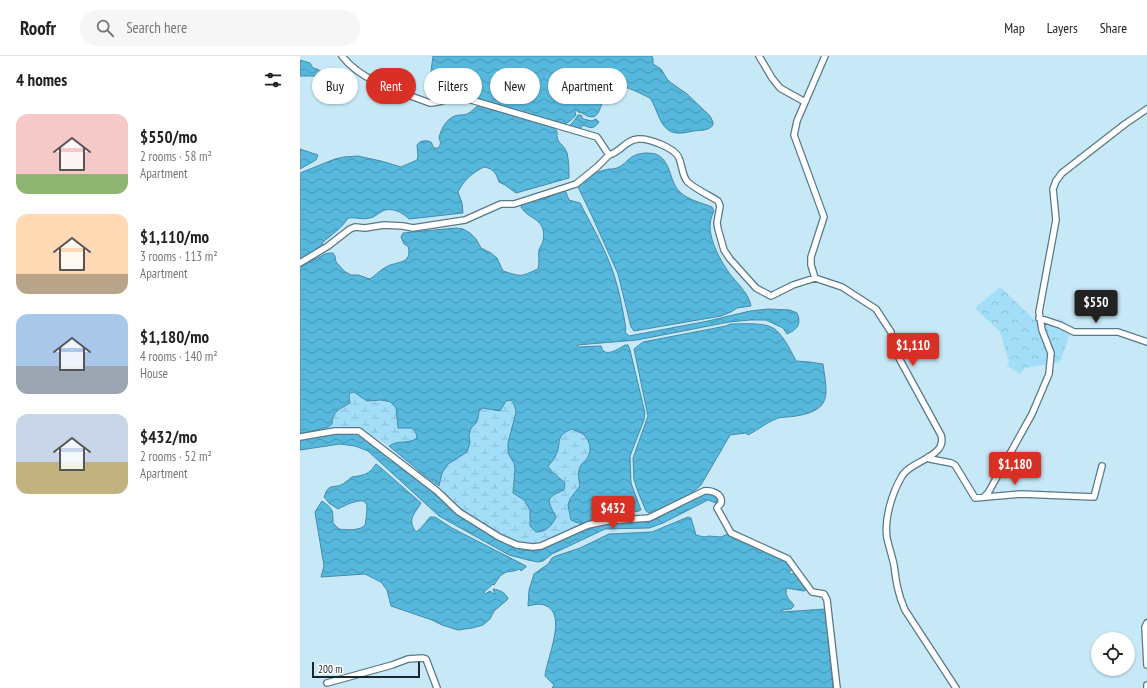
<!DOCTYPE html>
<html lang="en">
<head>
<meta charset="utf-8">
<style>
	body { margin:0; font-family:"PT Sans Narrow",sans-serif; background:#f6f6f6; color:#222; height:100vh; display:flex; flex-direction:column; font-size:15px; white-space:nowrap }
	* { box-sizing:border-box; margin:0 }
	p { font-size:13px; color:#767676 }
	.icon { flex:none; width:22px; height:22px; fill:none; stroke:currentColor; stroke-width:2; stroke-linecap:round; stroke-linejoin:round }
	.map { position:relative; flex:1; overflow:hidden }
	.side { display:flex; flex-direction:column; background:#fff; width:300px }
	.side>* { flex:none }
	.top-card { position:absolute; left:12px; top:12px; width:380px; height:36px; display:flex; gap:8px }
	.fabs { position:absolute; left:791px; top:576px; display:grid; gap:8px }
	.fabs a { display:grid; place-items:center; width:44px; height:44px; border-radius:50%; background:#fff; box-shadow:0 1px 3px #0004; font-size:20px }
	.scale { position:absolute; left:12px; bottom:10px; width:108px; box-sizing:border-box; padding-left:4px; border:2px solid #1a272c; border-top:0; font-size:11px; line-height:14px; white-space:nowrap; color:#1a272c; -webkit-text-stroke:3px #fff; paint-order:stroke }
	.price { position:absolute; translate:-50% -34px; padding:0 9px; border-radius:4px; background:#d93025; color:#fff; font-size:13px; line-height:26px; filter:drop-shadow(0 1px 2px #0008) }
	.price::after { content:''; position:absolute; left:50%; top:24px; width:12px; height:9px; margin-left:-6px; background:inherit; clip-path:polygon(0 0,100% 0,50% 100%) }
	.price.current { background:#222; color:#fff }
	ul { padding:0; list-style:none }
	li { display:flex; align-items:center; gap:12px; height:100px; padding:0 16px }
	li span { display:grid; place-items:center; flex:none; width:112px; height:80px; border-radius:12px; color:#555 }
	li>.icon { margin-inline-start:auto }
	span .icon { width:48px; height:48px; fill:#fffc; stroke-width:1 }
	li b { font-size:17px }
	h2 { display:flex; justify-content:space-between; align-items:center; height:48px; padding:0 16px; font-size:17px }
	.pill { padding:0 14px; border-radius:18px; background:#fff; box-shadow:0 1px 3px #0004; font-size:14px; line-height:36px }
	.pill.current { background:#d93025; color:#fff }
	header { display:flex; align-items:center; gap:24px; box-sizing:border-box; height:56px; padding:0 20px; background:#fff; border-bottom:1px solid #e0e0e0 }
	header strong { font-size:19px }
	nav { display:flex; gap:22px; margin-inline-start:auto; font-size:14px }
	.search { width:280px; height:36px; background:#f6f6f6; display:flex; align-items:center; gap:10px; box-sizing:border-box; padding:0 14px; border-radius:22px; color:#767676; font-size:15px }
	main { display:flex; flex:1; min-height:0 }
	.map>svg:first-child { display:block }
	.forest { fill:url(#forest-crowns) }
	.wetland { fill:url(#wetland-marsh) }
	.water { fill:url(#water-waves); stroke:#458ca9 }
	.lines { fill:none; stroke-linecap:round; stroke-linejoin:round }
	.minor-casing { stroke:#597886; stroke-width:8 }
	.minor { stroke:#fff; stroke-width:5.5 }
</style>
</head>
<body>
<header>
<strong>Roofr</strong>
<div class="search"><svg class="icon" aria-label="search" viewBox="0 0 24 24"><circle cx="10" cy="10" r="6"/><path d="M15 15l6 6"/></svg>Search here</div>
<nav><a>Map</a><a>Layers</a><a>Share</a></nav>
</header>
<main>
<section class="side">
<h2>4 homes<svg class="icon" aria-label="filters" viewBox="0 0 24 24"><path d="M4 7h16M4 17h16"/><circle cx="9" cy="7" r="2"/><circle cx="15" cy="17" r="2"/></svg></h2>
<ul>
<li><span style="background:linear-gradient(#f6c9c9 75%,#8fb573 0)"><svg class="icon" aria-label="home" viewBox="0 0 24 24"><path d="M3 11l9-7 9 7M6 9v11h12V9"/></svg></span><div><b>$550/mo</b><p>2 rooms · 58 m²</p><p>Apartment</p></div></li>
<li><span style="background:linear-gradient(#ffd9b3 75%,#b9a48a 0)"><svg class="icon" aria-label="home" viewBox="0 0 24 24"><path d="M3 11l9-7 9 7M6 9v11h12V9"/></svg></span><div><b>$1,110/mo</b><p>3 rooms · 113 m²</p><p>Apartment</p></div></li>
<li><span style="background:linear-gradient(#a9c7e8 65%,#9aa5b1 0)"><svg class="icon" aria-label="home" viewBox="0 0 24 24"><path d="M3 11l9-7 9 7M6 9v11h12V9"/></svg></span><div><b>$1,180/mo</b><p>4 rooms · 140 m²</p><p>House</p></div></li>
<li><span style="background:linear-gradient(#c9d6e8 60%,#c2b280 0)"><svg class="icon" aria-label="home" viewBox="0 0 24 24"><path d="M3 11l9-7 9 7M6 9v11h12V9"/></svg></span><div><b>$432/mo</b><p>2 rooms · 52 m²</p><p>Apartment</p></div></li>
</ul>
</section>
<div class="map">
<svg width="847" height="632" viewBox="0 0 847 632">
	<defs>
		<pattern id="forest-crowns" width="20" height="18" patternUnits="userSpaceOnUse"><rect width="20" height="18" fill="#a3def8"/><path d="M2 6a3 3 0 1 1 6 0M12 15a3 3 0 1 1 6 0" fill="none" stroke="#8cbed5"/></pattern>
		<pattern id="wetland-marsh" width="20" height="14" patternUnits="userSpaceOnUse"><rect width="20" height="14" fill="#a3def8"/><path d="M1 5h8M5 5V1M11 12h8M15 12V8" fill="none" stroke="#8cbed5"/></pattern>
		<pattern id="water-waves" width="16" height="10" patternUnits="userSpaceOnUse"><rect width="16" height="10" fill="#57b8de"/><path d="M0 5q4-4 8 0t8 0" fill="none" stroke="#4796b4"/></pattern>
	</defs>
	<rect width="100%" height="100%" fill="#c6e8f7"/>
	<path class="forest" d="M700 231 738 267 761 263 772 272 760 306 725 312 720 318 707 310 709 306 700 276 675 252Z"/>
	<path class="wetland" d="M54 336 67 345 81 344 91 346 96 352 98 372C108 372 112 370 117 380L116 383C106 388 98 384 89 390L59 372 32 373 17 376 16 374 28 371 34 358 50 343 49 340 50 338Z
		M211 344 214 348 216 356 213 366 208 387V397L214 407 215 413 213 437C225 446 231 446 230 464L249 448C249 439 257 437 264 434L259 421 250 414 248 410C251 407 254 403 256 399 262 387 254 380 272 373L282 377 290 388V397L279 421 280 430 270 443 271 464 275 466 284 468 246 484 231 488 218 487 179 466 162 456 149 443 139 430 142 417 148 408 167 396 170 387 169 379 171 372 176 369 178 355 183 352 200 355 206 345Z"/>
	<path class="water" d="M133 0H352L353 3V8L361 13 367 23 370 26 387 38 410 60 413 66V69C409 75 401 74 393 75 389 76 385 77 381 77 360 79 359 55 350 42 341 38 327 30 318 30 298 30 305 60 292 61 286 61 283 56 278 56L275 53V56L276 59C272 64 267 68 261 69L161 37 153 36 145 38 140 36 132 29 130 23Z
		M0 4 10 7 13 12 17 13 22 16 20 20H0Z
		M179 50 252 71 257 75C256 89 263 86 267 97 269 105 269 114 269 122L216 137 205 129 199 126C196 117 194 113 184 111 173 116 163 125 158 136L162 147 163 157 109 163C102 156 90 150 81 156 77 158 75 161 70 162 62 164 56 161 48 162 42 172 31 179 22 187L24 191 0 203V117L35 103 44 101 58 100 81 105 101 111 117 104 118 100 117 89C120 84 126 84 131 86L134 92H138C141 88 141 87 139 82 141 72 148 60 159 59 162 59 166 59 169 57 173 55 174 51 179 50Z
		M278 59H281L283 63 292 65 296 63 299 66C293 74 291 72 283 69L279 74 269 70 274 65Z
		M0 93 18 99 16 104 0 113Z
		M345 97C349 97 354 97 358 99 372 107 369 127 381 137 389 144 402 147 412 151L414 155C412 159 410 165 410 170 410 187 423 210 434 223 441 231 449 239 451 250L437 252 431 256 421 260 334 275 331 271 318 218 292 160 278 131 279 127C287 122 295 116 305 114 309 112 313 114 317 112 330 106 327 99 345 97Z
		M265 134 269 144 280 147C292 170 306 194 314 219 320 237 323 255 326 273L325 276 329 280 408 265 450 255 468 253 490 254 497 257C502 268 497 274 487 278L483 272 466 264H450L429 266 337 284 277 289 278 291 301 290C304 303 318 293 325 289H328L330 294 345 357 344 364 330 400 331 427 341 454 339 455 330 456 329 459C321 459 312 459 304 461 291 464 285 472 271 464L268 449 270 443 280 430C279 425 278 419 279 414 280 408 285 406 288 401 292 394 290 384 283 378 280 376 275 375 272 373 254 380 262 387 256 399 254 403 251 407 248 410 251 416 260 422 265 427L264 434C245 442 247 444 256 461 252 470 246 476 236 476L230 470V454L224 444 213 437 215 413 214 407 208 397V387L216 356 214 348 211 344 206 345 200 355 183 352 179 355C178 363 178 367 171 372L169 379 170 387 167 396 148 408 142 417 139 430 124 419 89 390C98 384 106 388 116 383L117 380 115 375 111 372H98L96 352 91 346 81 344 67 345 54 336 50 337 49 340 50 347C40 353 32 355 32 368L28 371 0 378V211L25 198 30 197H33L35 200 36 206 44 215 51 219H58L70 223C76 219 80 214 86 211 96 205 113 209 108 190L104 188 101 181 103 177 156 172 163 173 170 177 176 183 181 192 191 197 197 202 203 215C222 221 220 221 238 213 240 206 238 200 239 194 240 191 242 189 243 185 247 161 229 165 221 151L222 148 234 144 247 142 260 135Z
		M430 268C441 268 463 266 473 272 482 277 491 295 496 305L509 306 523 308C527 338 533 354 496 360 490 361 483 361 478 362 467 366 458 374 448 379L446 377 430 379 401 429 392 437 354 457H349L346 455 338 436 334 424 333 402 348 360 334 293 343 286 426 270Z
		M51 377 60 378 112 417 148 450 164 462 200 484 222 494 234 495 243 493 258 485 303 466 343 463 346 465 354 464 383 449 388 444 404 436 413 438 418 443 416 447 408 444 363 467 349 472 305 473 252 498 243 505 238 506 228 504 209 499 139 460 68 395 55 390 40 388 0 394V384L36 378Z
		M76 408 81 412 121 447C114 459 107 463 116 476L121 472 130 461H135L152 472 226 510V511L221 515 220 513 214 515 206 516 200 520 194 529 193 528 184 536 185 538 190 535 194 538H195L193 533C200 534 204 536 208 542L207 544 194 555 190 563 183 569 172 572 158 574 142 569 132 564 91 550 87 534 81 526 65 518 21 521 24 510 15 456 22 445C33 453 33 453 33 467L39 473C45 474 61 475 65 469 66 466 67 453 67 449L64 445C55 444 46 449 38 453L29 447 24 441C28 431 28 431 38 430 43 429 48 424 52 421 64 419 69 419 76 408Z
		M388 461 391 462 396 479 404 481 409 480 421 481 428 478 486 505 492 514 489 516 490 518H492L494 516 506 534 504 535 486 532C487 535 485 537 487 540 489 545 492 545 494 550L491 553 482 554V556L525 553 533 632H252L254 629 245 620C246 604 269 556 244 549 239 547 233 549 228 550L229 534 234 518 248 508 252 502 256 500 280 492 309 478 352 476Z"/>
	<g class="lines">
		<defs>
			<path id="minor" d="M42 0C62 26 101 36 130 47 142 47 149 40 161 41L297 81 309 99C321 96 325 84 338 83 349 82 375 92 379 102 382 109 382 119 387 125 390 130 412 141 418 145L420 150 417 167 418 173 424 194 430 203 456 232 471 240 493 229 515 222
				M459 0 472 22 480 32 505 46
				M525 0 497 65 494 79 524 161 511 201V209L515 222 542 231 576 253 591 276 594 293 641 379C648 401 610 405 602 420 592 437 584 463 587 482 589 491 592 500 594 509 596 525 598 539 605 554L656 632
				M0 207 28 190 50 173 55 171 65 172 84 169 103 170 113 172 165 164 201 148H214L276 128 297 111 309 99
				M739 262 760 269 774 276H818L847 286
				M0 381 35 375H59L137 435 159 456 199 481 217 489 233 491 241 490 288 469 307 465 349 462 404 435C410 434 423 437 421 447 420 449 418 450 417 452L431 477 488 503 512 536 524 538 527 544 537 632
				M628 401 630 403 651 407 655 409 675 442 721 438 794 441 802 410
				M684 441 688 437 732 358 749 318 751 297 742 274 739 256 756 164 753 133 756 125 762 117 825 68 847 53
				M847 567 845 571 847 609
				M27 627 92 609 108 603 123 602 126 603 137 632
				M847 632V629"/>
		</defs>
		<use href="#minor" class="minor-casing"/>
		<use href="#minor" class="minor"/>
	</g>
</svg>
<div class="fabs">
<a><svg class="icon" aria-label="locate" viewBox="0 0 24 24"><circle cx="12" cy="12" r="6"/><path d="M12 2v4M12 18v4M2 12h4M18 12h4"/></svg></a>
</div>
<div class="scale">200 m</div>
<b class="price current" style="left:796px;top:268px">$550</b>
<b class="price" style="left:613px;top:311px">$1,110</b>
<b class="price" style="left:715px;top:430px">$1,180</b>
<b class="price" style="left:313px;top:474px">$432</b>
<div class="top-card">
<a class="pill">Buy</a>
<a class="pill current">Rent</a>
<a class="pill">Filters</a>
<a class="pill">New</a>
<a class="pill">Apartment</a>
</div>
</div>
</main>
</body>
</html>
